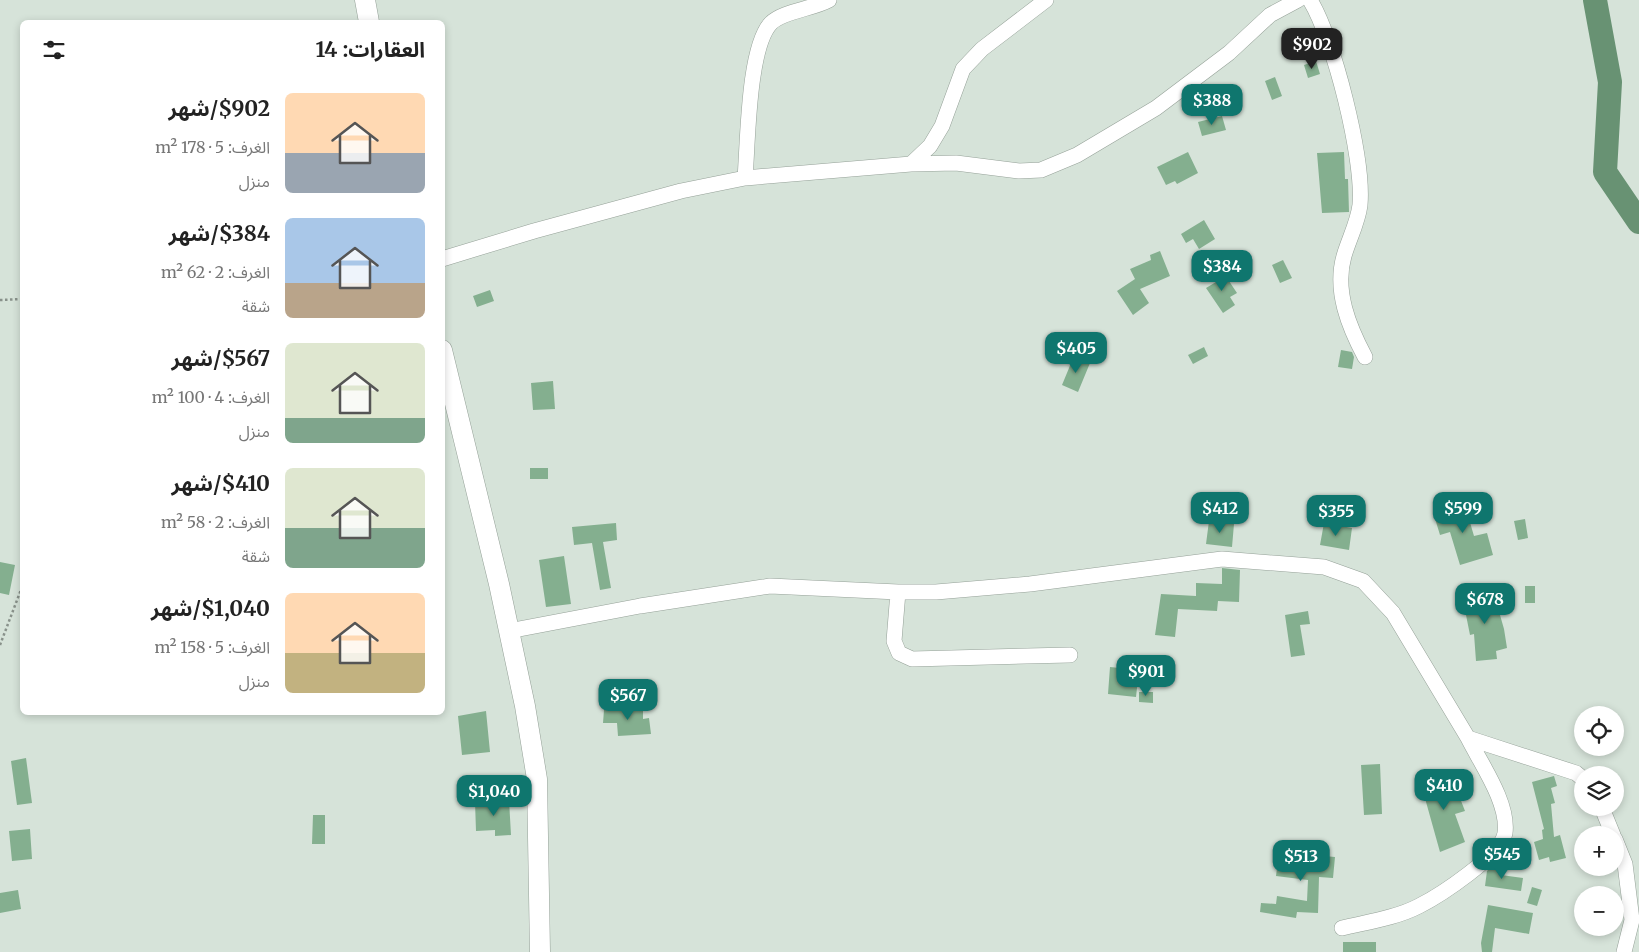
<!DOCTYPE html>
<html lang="ar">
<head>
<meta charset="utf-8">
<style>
	body { margin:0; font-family:Merriweather,"Noto Sans Arabic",serif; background:#f6f6f6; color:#222; direction:rtl; height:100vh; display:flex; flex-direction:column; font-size:19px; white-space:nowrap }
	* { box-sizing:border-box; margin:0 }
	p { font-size:16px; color:#767676 }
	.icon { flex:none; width:28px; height:28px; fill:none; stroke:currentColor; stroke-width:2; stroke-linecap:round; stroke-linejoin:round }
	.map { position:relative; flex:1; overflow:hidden; direction:ltr }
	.drawer { position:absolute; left:20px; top:20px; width:425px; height:695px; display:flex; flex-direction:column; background:#fff; border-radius:8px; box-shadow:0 2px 8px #0003; direction:rtl }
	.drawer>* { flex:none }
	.buttons { position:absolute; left:1574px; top:706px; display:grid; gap:10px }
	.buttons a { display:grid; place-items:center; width:50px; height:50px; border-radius:50%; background:#fff; box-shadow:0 2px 8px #0003; font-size:25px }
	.price { position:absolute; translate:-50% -42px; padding:0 11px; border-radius:10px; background:#0f766e; color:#fff; font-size:16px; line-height:32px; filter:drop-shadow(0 1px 2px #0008) }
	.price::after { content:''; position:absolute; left:50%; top:30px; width:15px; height:11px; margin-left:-8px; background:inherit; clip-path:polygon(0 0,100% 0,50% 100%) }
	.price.current { background:#222; color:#fff }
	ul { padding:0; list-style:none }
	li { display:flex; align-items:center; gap:15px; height:125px; padding:0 20px }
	li span { display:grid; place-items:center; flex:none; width:140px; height:100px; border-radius:8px; color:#555 }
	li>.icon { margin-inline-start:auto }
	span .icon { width:60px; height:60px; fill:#fffc; stroke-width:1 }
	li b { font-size:21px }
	h2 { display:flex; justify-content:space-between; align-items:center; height:60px; padding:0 20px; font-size:21px }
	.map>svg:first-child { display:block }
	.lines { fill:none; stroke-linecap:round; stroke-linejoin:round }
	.river { stroke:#689273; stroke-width:24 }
	.building { fill:#84af8f }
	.minor-casing { stroke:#95a198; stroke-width:16 }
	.tertiary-casing { stroke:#95a198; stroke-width:21 }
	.path { stroke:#88918a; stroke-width:2.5; stroke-dasharray:2.5 2.5; stroke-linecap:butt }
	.minor { stroke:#fff; stroke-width:15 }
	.tertiary { stroke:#fff; stroke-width:20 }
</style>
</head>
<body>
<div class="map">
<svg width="1639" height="952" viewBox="0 0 1639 952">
	<rect width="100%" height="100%" fill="#d6e3d9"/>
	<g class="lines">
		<path class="river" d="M1595 0 1610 82 1605 172 1639 222"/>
	</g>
	<path class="building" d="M1316 61 1320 74 1308 78 1304 65Z
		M1275 77 1282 96 1272 100 1265 81Z
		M1222 116 1226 130 1202 136 1198 122Z
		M1188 152 1198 173 1177 184 1175 181 1166 185 1157 167Z
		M1344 152 1345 179H1348L1349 212 1322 213 1317 153Z
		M1204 220 1215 239 1199 249 1193 239 1186 243 1181 234Z
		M1160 251 1170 276 1140 289 1149 303 1133 315 1117 291 1135 279 1130 269 1151 260 1150 255Z
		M1283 260 1292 278 1280 283 1272 265Z
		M1223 272 1237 293 1230 297 1235 305 1223 313 1206 288 1216 282 1214 278Z
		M490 290 494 301 477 307 473 296Z
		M1204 347 1208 356 1193 364 1188 355Z
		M1341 350 1352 352 1354 357 1352 369 1338 367Z
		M1074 356 1090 363 1078 392 1062 385Z
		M553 381 555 409 533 410 531 383Z
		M530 468H548V479H530Z
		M1464 502 1474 536 1487 533 1493 555 1460 565 1450 532 1440 535 1433 512Z
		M1525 519 1528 538 1518 540 1514 521Z
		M1209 521 1234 524 1232 547 1206 544Z
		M616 523 617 540 603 542 611 588 600 590 592 543 574 545 572 527Z
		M1324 523 1352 528 1349 550 1320 545Z
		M564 556 571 604 546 607 539 560Z
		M0 562 15 565 9 595 0 593Z
		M1222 568 1240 570 1239 602 1218 601 1217 611 1178 609 1175 637 1155 635 1161 594 1196 596V583L1222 584Z
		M1525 586H1535V603H1525Z
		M1491 589 1497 615H1500L1504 629 1507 648 1496 651 1497 659 1476 661 1474 634 1470 635 1462 595Z
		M1308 611 1310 624 1300 625 1305 655 1291 657 1285 615Z
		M1110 667 1139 670 1136 697 1108 694Z
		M1139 692H1153V703L1139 702Z
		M643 708V719L649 718 651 734 618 736 617 723H603L604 710Z
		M486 711 490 752 462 755 458 716Z
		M26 758 32 803 17 805 11 761Z
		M1380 764 1382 814 1364 815 1361 765Z
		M1451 775 1465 811 1455 814 1465 842 1440 852 1421 784Z
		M1554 776 1557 786 1551 788 1555 803 1551 804 1554 837 1560 835 1566 858 1550 862 1549 857 1539 860 1534 842 1543 839 1542 830 1544 829 1532 782Z
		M509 800 511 835 495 836V830L476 831 475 802Z
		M313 815H325V844H312Z
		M30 829 32 859 12 861 9 831Z
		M1279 852 1335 857 1333 878 1319 877 1318 913 1297 912 1296 918 1260 912 1261 903 1276 904 1277 896 1307 901 1308 880 1276 876Z
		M1492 866 1503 867 1501 875 1523 878 1521 891 1485 886 1487 871Z
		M1532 887 1542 890 1537 906 1527 903Z
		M18 890 21 909 0 913V893Z
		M1488 905 1533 913 1529 934 1495 928 1492 952H1482L1481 943Z
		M1343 942H1376V952H1343Z"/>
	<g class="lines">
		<defs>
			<path id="minor" d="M1310 0C1334 39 1364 159 1360 205 1358 222 1349 239 1344 256 1334 291 1349 327 1365 357
				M911 164 930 146 942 126 963 69 982 49 1046 0
				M745 178C748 142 748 47 771 23 783 11 813 9 829 0
				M442 259 534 231 681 191 745 178 911 164 956 163 1019 171 1041 170 1077 155 1156 108 1229 53 1270 15 1298 0
				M898 592 894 641 899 653 912 659 1070 655
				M509 631 640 606 770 586 898 592H936L1030 584 1222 559 1324 567 1363 581 1393 613 1468 738 1576 773 1582 778
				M1602 808 1613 835
				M1615 839 1625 864 1632 920 1624 952
				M1342 928C1367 922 1396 918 1419 906 1439 896 1502 855 1505 833 1509 803 1481 764 1468 738"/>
			<path id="tertiary" d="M365 0 369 22
				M442 350 499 584 525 706 537 779 540 952"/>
		</defs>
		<use href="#minor" class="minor-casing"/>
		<use href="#tertiary" class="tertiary-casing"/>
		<path class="path" d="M0 300 22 299
			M0 645 22 587"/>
		<use href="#minor" class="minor"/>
		<use href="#tertiary" class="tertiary"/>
	</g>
</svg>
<div class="buttons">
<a><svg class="icon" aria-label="locate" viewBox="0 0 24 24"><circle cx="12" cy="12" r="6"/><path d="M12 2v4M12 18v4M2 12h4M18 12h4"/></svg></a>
<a><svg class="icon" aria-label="layers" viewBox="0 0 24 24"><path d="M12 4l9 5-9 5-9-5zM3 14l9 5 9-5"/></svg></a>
<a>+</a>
<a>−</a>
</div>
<b class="price current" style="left:1312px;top:70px">$902</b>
<b class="price" style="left:1212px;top:126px">$388</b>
<b class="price" style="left:1222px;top:292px">$384</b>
<b class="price" style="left:1076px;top:374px">$405</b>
<b class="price" style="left:1220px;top:534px">$412</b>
<b class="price" style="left:1463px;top:534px">$599</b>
<b class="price" style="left:1336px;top:537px">$355</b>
<b class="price" style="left:1485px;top:625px">$678</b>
<b class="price" style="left:1146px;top:697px">$901</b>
<b class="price" style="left:628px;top:721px">$567</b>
<b class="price" style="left:1444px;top:811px">$410</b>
<b class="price" style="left:494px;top:817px">$1,040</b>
<b class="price" style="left:1502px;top:880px">$545</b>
<b class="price" style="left:1301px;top:882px">$513</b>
<section class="drawer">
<h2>العقارات: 14<svg class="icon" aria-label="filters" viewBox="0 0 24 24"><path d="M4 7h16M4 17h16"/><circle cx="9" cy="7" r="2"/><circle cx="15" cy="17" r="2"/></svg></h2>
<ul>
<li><span style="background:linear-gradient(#ffd9b3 60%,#9aa5b1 0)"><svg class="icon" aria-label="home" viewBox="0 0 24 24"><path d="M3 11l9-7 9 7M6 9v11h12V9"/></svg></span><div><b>$902/شهر</b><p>الغرف: 5 · 178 m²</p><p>منزل</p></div></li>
<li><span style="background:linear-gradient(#a9c7e8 65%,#b9a48a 0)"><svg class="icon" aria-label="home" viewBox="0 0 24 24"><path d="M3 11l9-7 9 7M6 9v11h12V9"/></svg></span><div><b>$384/شهر</b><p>الغرف: 2 · 62 m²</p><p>شقة</p></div></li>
<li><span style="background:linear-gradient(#dfe7d0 75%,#7fa58c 0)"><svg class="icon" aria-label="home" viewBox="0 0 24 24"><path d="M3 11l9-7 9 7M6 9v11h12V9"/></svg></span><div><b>$567/شهر</b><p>الغرف: 4 · 100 m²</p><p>منزل</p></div></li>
<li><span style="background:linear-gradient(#dfe7d0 60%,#7fa58c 0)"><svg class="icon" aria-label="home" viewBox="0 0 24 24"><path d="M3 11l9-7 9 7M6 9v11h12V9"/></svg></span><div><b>$410/شهر</b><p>الغرف: 2 · 58 m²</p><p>شقة</p></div></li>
<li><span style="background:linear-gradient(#ffd9b3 60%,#c2b280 0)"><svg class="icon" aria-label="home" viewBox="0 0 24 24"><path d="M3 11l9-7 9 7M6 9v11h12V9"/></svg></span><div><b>$1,040/شهر</b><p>الغرف: 5 · 158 m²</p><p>منزل</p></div></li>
</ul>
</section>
</div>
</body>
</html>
